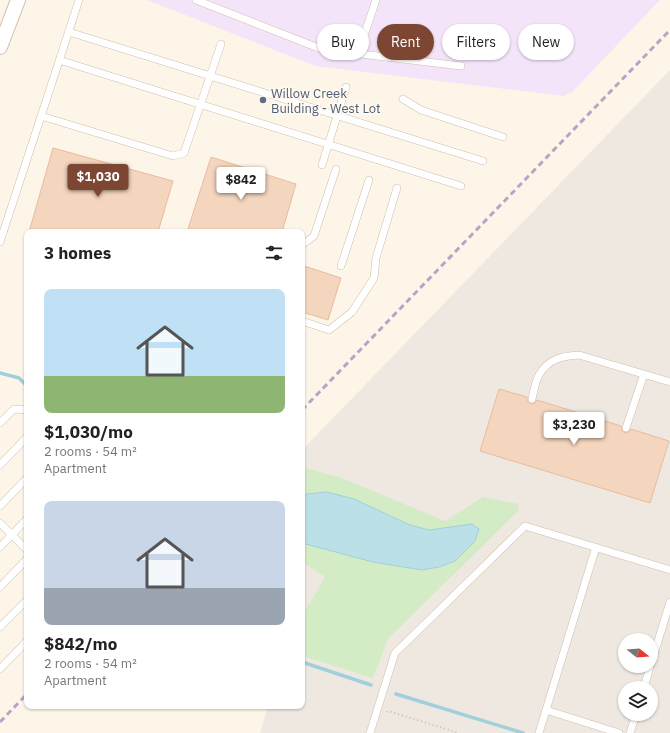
<!DOCTYPE html>
<html lang="en">
<head>
<meta charset="utf-8">
<style>
	body { margin:0; font-family:"IBM Plex Sans",sans-serif; background:#f6f6f6; color:#222; height:100vh; display:flex; flex-direction:column; font-size:15px; white-space:nowrap }
	* { box-sizing:border-box; margin:0 }
	p { font-size:13px; color:#767676 }
	.icon { flex:none; width:22px; height:22px; fill:none; stroke:currentColor; stroke-width:2; stroke-linecap:round; stroke-linejoin:round }
	.map { position:relative; flex:1; overflow:hidden }
	.panel { position:absolute; left:24px; top:229px; width:281px; height:480px; display:flex; flex-direction:column; background:#fff; border-radius:8px; box-shadow:0 1px 3px #0004 }
	.panel>* { flex:none }
	.top-card { position:absolute; left:317px; top:24px; width:293px; height:36px; display:flex; gap:8px }
	.needle { width:26px; rotate:107deg }
	.buttons { position:absolute; left:618px; top:633px; display:grid; gap:8px }
	.buttons a { display:grid; place-items:center; width:40px; height:40px; border-radius:50%; background:#fff; box-shadow:0 1px 3px #0004; font-size:20px }
	.price { position:absolute; translate:-50% -34px; padding:0 9px; border-radius:4px; background:#fff; color:#222; font-size:13px; line-height:26px; filter:drop-shadow(0 1px 2px #0008) }
	.price::after { content:''; position:absolute; left:50%; top:24px; width:12px; height:9px; margin-left:-6px; background:inherit; clip-path:polygon(0 0,100% 0,50% 100%) }
	.price.current { background:#7d4633; color:#fff }
	ul { padding:0; list-style:none }
	li { display:grid; align-content:center; gap:8px; height:212px; padding:0 20px }
	li span { display:grid; place-items:center; height:124px; border-radius:8px; color:#555 }
	li>.icon { margin-inline-start:auto }
	span .icon { width:72px; height:72px; fill:#fffc; stroke-width:1 }
	li b { font-size:17px }
	h2 { display:flex; justify-content:space-between; align-items:center; height:48px; padding:0 20px; font-size:17px }
	.chip { padding:0 14px; border-radius:18px; background:#fff; box-shadow:0 1px 3px #0004; font-size:14px; line-height:36px }
	.chip.current { background:#7d4633; color:#fff }
	.map>svg:first-child { display:block }
	.industrial { fill:#eee8e1; fill-rule:evenodd }
	.education { fill:#f3e4fa }
	.green { fill:#d4ecc5 }
	.water { fill:#bbe0e8; stroke:#a0d0db }
	.lines { fill:none; stroke-linecap:round; stroke-linejoin:round }
	.stream { stroke:#a0d0db; stroke-width:3.5 }
	.building { fill:#f4d5be; stroke:#e8bc9d }
	.service-casing { stroke:#d0beac; stroke-width:8 }
	.minor-casing { stroke:#d0beac; stroke-width:16 }
	.path { stroke:#dab8a0; stroke-width:2; stroke-dasharray:1 3; stroke-linecap:butt }
	.service { stroke:#fff; stroke-width:7 }
	.minor { stroke:#fff; stroke-width:14 }
	.rail { stroke:#b9a4c9; stroke-width:3; stroke-dasharray:6 4; stroke-linecap:butt }
	.service-dot { fill:#5c6f8a; stroke:#fff9ef; stroke-width:1.5 }
	.labels { text-anchor:middle; dominant-baseline:central; stroke-width:3.5; stroke-linejoin:round; paint-order:stroke }
	.service-label { font-size:13px; fill:#4e5e75; stroke:#fff9ef; text-anchor:start }
</style>
</head>
<body>
<div class="map">
<svg width="670" height="733" viewBox="0 0 670 733">
	<rect width="100%" height="100%" fill="#fdf6e8"/>
	<path class="industrial" d="M670 70V733H260L268 706H302V450ZM625 640H651V666H625ZM625 688H651V714H625Z"/>
	<path class="education" d="M147 0H660L572 92 564 96 315 66Z"/>
	<path class="green" d="M302 467 342 478 445 521 483 497 518 504V511L388 639 373 678 302 656V616L325 577 302 562Z"/>
	<path class="water" d="M327 492 354 499 410 525 429 530 472 524 479 529 475 541 455 561 439 567 422 570 373 562 302 543V498L307 494Z"/>
	<g class="lines">
		<path class="stream" d="M0 373 19 378 27 386
			M302 662 371 685
			M396 694 523 733"/>
	</g>
	<path class="building" d="M53 148 173 181 158 232H29Z
		M211 157 296 184 282 232H187Z
		M304 266 341 278 328 320 302 312V272Z
		M499 389 527 397V401L530 404H534L537 400 621 426 622 431 625 433 629 432 631 429 669 441 650 503 480 451Z"/>
	<g class="lines">
		<defs>
			<path id="service" d="M196 0 316 47 327 50 461 66
				M69 32 483 161
				M358 53 376 0
				M59 60 461 186
				M403 99 421 110 503 137
				M41 116 173 156 184 153 221 44
				M322 165 346 87
				M0 242 79 0
				M302 245 314 236 336 169
				M341 266 369 180
				M302 321 329 330 352 312 374 278 376 258 397 188
				M532 399C534 391 535 382 539 375 548 359 562 356 579 355L670 382
				M0 423 14 409 27 410
				M626 428 644 374
				M0 465 27 437
				M0 506 27 478
				M0 523 27 550
				M0 547 27 519
				M0 587 27 559
				M0 627 27 600
				M651 664 670 602
				M0 669 27 641
				M644 688 650 666
				M546 710 596 547
				M370 733 395 653 429 620 525 526 670 570
				M539 733 546 710 619 733
				M630 733 636 714"/>
			<path id="minor" d="M0 47 18 0"/>
		</defs>
		<use href="#service" class="service-casing"/>
		<use href="#minor" class="minor-casing"/>
		<path class="path" d="M387 712 388 711 459 733"/>
		<use href="#service" class="service"/>
		<use href="#minor" class="minor"/>
		<path class="rail" d="M302 410 670 30
			M0 722 27 694"/>
	</g>
	<circle class="service-dot" cx="263" cy="100" r="4"/>
	<g class="labels">
		<g class="service-label">
			<text x="271" y="93">Willow Creek<tspan x="271" dy="15">Building - West Lot</tspan></text>
		</g>
	</g>
</svg>
<div class="buttons">
<a><svg class="needle" viewBox="-14 -14 28 28"><path d="M0-13l5 13h-10z" fill="#e53935"/><path d="M0 13l5-13h-10z" fill="#767676"/></svg></a>
<a><svg class="icon" aria-label="layers" viewBox="0 0 24 24"><path d="M12 4l9 5-9 5-9-5zM3 14l9 5 9-5"/></svg></a>
</div>
<b class="price current" style="left:98px;top:198px">$1,030</b>
<b class="price" style="left:241px;top:201px">$842</b>
<b class="price" style="left:574px;top:446px">$3,230</b>
<div class="top-card">
<a class="chip">Buy</a>
<a class="chip current">Rent</a>
<a class="chip">Filters</a>
<a class="chip">New</a>
</div>
<section class="panel">
<h2>3 homes<svg class="icon" aria-label="filters" viewBox="0 0 24 24"><path d="M4 7h16M4 17h16"/><circle cx="9" cy="7" r="2"/><circle cx="15" cy="17" r="2"/></svg></h2>
<ul>
<li><span style="background:linear-gradient(#bfe0f5 70%,#8fb573 0)"><svg class="icon" aria-label="home" viewBox="0 0 24 24"><path d="M3 11l9-7 9 7M6 9v11h12V9"/></svg></span><div><b>$1,030/mo</b><p>2 rooms · 54 m²</p><p>Apartment</p></div></li>
<li><span style="background:linear-gradient(#c9d6e8 70%,#9aa5b1 0)"><svg class="icon" aria-label="home" viewBox="0 0 24 24"><path d="M3 11l9-7 9 7M6 9v11h12V9"/></svg></span><div><b>$842/mo</b><p>2 rooms · 54 m²</p><p>Apartment</p></div></li>
</ul>
</section>
</div>
</body>
</html>
